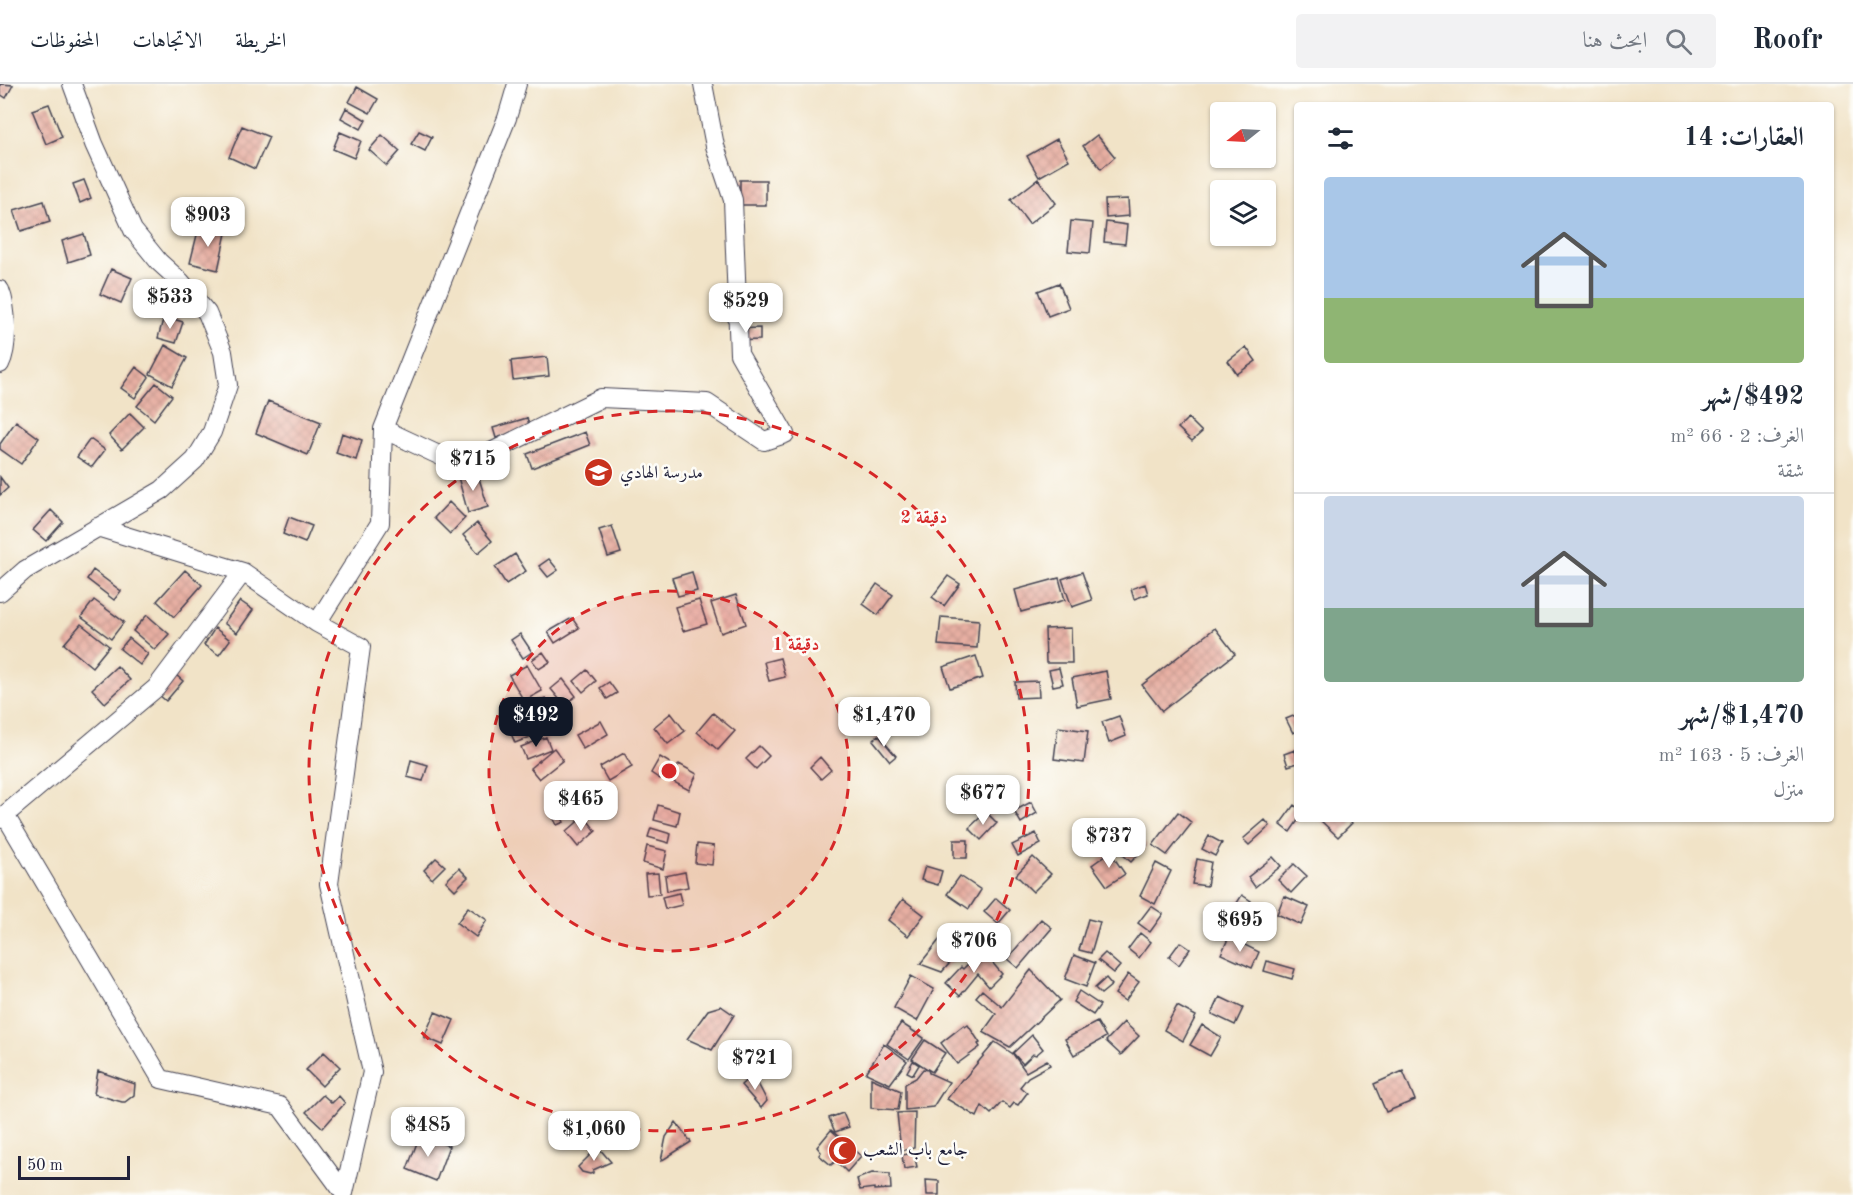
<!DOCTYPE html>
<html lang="ar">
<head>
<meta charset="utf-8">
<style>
	body { margin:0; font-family:"Old Standard TT",Amiri,serif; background:#f2f2f3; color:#1f2937; direction:rtl; height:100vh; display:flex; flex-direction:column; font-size:22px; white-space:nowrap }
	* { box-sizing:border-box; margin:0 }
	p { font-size:20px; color:#747a83 }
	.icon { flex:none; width:33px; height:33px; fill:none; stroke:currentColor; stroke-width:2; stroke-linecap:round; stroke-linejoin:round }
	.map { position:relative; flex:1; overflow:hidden; direction:ltr }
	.panel { position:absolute; left:1294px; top:18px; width:540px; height:720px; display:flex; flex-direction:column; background:#fff; border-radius:6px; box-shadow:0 2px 4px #0004; direction:rtl }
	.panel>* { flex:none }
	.needle { width:39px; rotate:252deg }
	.fabs { position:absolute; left:1210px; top:18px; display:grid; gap:12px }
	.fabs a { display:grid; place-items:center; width:66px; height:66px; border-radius:6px; background:#fff; box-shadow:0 2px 4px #0004; font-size:30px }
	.scale { position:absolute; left:18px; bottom:15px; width:112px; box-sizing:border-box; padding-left:6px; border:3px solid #22223b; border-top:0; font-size:16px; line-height:21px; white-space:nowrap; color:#22223b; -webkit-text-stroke:4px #fdfcf7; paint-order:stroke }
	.price { position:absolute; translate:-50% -51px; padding:0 14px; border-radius:12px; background:#fff; color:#222; font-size:20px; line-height:39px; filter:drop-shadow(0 2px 3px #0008) }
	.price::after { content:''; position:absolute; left:50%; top:36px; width:18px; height:14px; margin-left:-9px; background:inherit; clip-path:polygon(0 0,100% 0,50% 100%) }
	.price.current { background:#111827; color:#fff }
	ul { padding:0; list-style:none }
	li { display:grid; align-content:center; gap:12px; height:318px; padding:0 30px }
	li+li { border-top:2px solid #e0e1e3 }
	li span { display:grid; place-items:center; height:186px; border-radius:6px; color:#555 }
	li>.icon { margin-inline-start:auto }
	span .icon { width:108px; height:108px; fill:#fffc; stroke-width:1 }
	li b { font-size:26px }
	h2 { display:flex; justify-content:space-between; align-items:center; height:72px; padding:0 30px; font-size:26px }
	header { display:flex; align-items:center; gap:36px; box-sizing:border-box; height:84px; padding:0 30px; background:#fff; border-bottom:2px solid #e0e1e3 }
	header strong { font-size:28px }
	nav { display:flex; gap:33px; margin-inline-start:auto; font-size:21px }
	.search { width:420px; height:54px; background:#f2f2f3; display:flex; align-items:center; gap:15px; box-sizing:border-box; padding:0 21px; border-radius:6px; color:#747a83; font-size:22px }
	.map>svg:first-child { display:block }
	.building { fill:url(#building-cross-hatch) }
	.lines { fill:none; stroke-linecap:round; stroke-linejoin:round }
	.minor-casing { stroke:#413f50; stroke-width:20 }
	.minor { stroke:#fff; stroke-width:18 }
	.ring { fill:none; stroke:#d62828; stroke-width:3; stroke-dasharray:10 8 }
	.labels { text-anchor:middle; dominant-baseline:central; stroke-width:5; stroke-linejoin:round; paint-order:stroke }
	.poi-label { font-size:18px; fill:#22223b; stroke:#fdfcf7; text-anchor:start }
	.centre { fill:#d62828; stroke:#fdfcf7; stroke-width:3 }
	.ring-label { font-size:18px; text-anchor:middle; font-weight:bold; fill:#d62828; stroke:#fdfcf7; stroke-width:5; stroke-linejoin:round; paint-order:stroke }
</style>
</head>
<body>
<header>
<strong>Roofr</strong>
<div class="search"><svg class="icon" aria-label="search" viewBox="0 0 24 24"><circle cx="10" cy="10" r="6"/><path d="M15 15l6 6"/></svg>ابحث هنا</div>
<nav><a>الخريطة</a><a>الاتجاهات</a><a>المحفوظات</a></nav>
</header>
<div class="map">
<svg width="1853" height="1111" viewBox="0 0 1853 1111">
	<defs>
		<pattern id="building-cross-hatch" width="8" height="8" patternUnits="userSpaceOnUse" patternTransform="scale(1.5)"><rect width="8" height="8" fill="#e7afa2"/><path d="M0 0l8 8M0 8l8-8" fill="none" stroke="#c6968c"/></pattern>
	</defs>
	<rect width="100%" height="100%" fill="#fdfcf7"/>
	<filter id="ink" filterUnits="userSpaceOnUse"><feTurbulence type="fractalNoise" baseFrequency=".0167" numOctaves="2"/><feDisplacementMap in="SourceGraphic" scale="12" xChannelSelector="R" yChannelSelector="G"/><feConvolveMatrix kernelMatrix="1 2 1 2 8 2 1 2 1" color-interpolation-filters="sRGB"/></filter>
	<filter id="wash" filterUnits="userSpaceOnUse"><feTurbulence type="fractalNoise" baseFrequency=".008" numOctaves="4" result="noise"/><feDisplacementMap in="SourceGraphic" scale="24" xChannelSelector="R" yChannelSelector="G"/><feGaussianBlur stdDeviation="1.35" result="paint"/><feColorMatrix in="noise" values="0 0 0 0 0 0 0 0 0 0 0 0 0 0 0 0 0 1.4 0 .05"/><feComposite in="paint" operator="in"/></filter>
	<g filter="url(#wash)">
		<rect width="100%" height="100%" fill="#f1e3c7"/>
		<g id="blocks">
			<path class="building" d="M0 0 13 1 6 14 0 10Z
				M357 3 378 15 370 29 349 18Z
				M49 20 62 53 46 60 32 26Z
				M346 24 366 36 361 45 341 34Z
				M242 42 269 53 255 85 229 73Z
				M419 47 432 53 425 67 411 60Z
				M340 48 361 57 354 74 333 65Z
				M382 51 400 67 387 82 369 66Z
				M1097 51 1115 73 1101 85 1083 62Z
				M1057 55 1069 76 1039 93 1027 72Z
				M1038 95 1056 119 1029 140 1011 116Z
				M84 96 91 114 80 119 73 100Z
				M740 96H766V121H740Z
				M1128 115 1129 132 1106 134 1105 116Z
				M44 117 50 138 21 147 14 126Z
				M1071 137 1093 139 1090 169 1068 167Z
				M1106 138 1127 141 1125 160 1104 158Z
				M199 143 226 149 218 186 190 179Z
				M84 150 90 171 68 178 62 157Z
				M111 185 132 194 121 219 100 210Z
				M1059 199 1069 224 1048 232 1038 207Z
				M733 220 762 222V236L732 234Z
				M164 232 183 238 176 259 158 254Z
				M760 244V256L732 257V245Z
				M165 261 187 274 172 302 150 290Z
				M1246 263 1256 277 1237 290 1228 277Z
				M547 273 549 292 513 296 511 277Z
				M136 283 149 293 135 314 121 304Z
				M156 299 172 312 154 336 137 322Z
				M268 317 321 338 308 371 256 349Z
				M130 329 144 343 122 365 109 351Z
				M527 334 530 344 496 354 493 344Z
				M1188 334 1202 348 1192 357 1178 344Z
				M16 337 39 354 21 380 0 365V360Z
				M585 348 590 361 532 384 527 370Z
				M342 349 362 356 356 376 336 369Z
				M90 355 105 366 92 383 77 373Z
				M477 388 488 423 468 429 458 393Z
				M0 393 8 404 0 411Z
				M449 418 465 434 450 450 434 434Z
				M51 426 63 438 46 457 33 446Z
				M289 433 312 442 305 459 283 450Z
				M477 439 492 457 478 469 463 451Z
				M612 442 621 469 608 473 599 446Z
				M515 470 526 487 506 500 495 483Z
				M549 475 558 486 548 493 539 482Z
				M93 486 121 507 114 516 87 495Z
				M185 486 202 501 174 533 157 517Z
				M692 488 697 507 678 512 672 494Z
				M1082 488 1092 516 1072 523 1062 495Z
				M948 492 960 500 944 522 932 513Z
				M1059 494 1065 516 1021 528 1015 506Z
				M877 500 893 511 878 531 863 520Z
				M1145 500 1148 510 1134 515 1131 505Z
				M736 511 746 540 721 549 711 519Z
				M94 516 124 538 111 555 81 533Z
				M699 516 707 540 683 547 675 523Z
				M240 517 253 526 237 549 224 539Z
				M147 531 169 550 155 566 133 547Z
				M941 533 979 536 977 564 938 561Z
				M572 534 579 544 555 559 548 548Z
				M81 540 109 562 92 583 64 560Z
				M215 544 230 556 219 571 204 561Z
				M1071 544 1072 579H1046L1045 545Z
				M1215 544 1235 570 1162 627 1142 601Z
				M520 550 532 568 523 574 511 556Z
				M129 554 148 570 140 581 120 565Z
				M543 568 550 578 539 585 532 576Z
				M976 572 983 594 950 604 943 583Z
				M780 574 785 593 769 597 764 578Z
				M527 581 542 607 524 617 509 591Z
				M117 582 130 596 105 619 92 605Z
				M1059 584 1063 600 1053 602 1049 586Z
				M587 586 596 597 583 608 574 597Z
				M1106 587 1111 615 1077 622 1072 594Z
				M176 591 183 597 166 617 159 611Z
				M563 595 576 612 564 621 551 605Z
				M1038 597 1039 613 1016 614 1015 598Z
				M609 598 617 609 607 615 600 604Z
				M546 614 550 632 520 639 516 620Z
				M671 629 685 647 668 660 654 643Z
				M713 629 735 647 718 666 697 648Z
				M1298 630V647L1293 649 1286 635Z
				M1119 632 1126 652 1109 659 1102 638Z
				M540 635 545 647 515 659 510 647Z
				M601 637 608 650 583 665 575 651Z
				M1058 643 1088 647 1084 679 1054 675Z
				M878 651 896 672 890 677 873 656Z
				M546 653 551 665 526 675 521 663Z
				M759 662 769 672 756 685 746 675Z
				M554 664 563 676 539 695 530 684Z
				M1295 666 1298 679 1288 682 1284 670Z
				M624 669 632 683 608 697 600 683Z
				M660 673 670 679 660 695 651 689Z
				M820 673 831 686 821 695 810 683Z
				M411 676 428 681 423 697 407 693Z
				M679 680 697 690 689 706 670 696Z
				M577 711 583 726 566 732 561 717Z
				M554 718 564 738 557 741 547 722Z
				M1031 718 1037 729 1021 739 1014 727Z
				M658 721 680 728 677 742 654 736Z
				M1294 721 1298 724V735H1299L1290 748 1280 740Z
				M986 728 997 739 981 756 969 744Z
				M1178 728 1192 739 1167 771 1153 761Z
				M584 732 596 747 578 763 566 748Z
				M1319 735H1348L1352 739 1338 753Z
				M1265 736 1270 742 1249 761 1243 755Z
				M651 744 671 750 669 759 648 753Z
				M1128 744 1147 761 1131 778 1112 761Z
				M1036 749 1041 760 1018 772 1012 761Z
				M1209 752 1222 759 1215 772 1202 765Z
				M954 756H968L967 774H954Z
				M697 760 714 762 712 781 695 779Z
				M647 762 667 767 663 785 643 779Z
				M1110 768 1125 790 1107 802 1092 781Z
				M1033 773 1051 790 1033 808 1016 791Z
				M1273 773 1281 782 1255 803 1248 793Z
				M436 774 445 782 432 795 424 786Z
				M1197 775 1211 778 1207 802 1192 800Z
				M1156 779 1171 787 1155 820 1140 812Z
				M1294 780 1307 792 1291 809 1278 796Z
				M925 782 942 787 938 801 921 796Z
				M459 784 468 793 455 806 446 797Z
				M685 788 688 803 667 807 665 792Z
				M658 789 660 810 647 811 645 790Z
				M960 792 981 806 969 825 947 810Z
				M679 809 682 821 665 825 662 813Z
				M1242 811 1251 817 1244 828 1235 822Z
				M1284 812 1309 823 1301 841 1277 830Z
				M996 814 1010 826 998 840 984 828Z
				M903 815 924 831 908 852 888 836Z
				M1151 822 1163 830 1150 848 1138 839Z
				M468 823 487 836 476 853 457 839Z
				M1041 835 1052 844 1018 884 1007 875Z
				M1088 835 1100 838 1091 869 1079 866Z
				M1140 849 1151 858 1139 874 1128 865Z
				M944 850 962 865 942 888 920 880Z
				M1229 853 1259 868 1252 884 1221 870Z
				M1180 858 1190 865 1179 881 1169 873Z
				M980 868 991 877 1002 890 989 903 978 890 960 912 946 899 961 883 963 885Z
				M1105 869 1120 882 1114 889 1098 876Z
				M1074 871 1095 879 1086 903 1065 895Z
				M1267 877 1295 885 1292 895 1264 887Z
				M1031 886 1060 916 1010 963 983 948 996 930 976 913 982 906 1002 923Z
				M1128 890 1139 898 1125 917 1115 910Z
				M911 892 934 905 917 937 894 924Z
				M1106 894 1112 901 1101 910 1095 904Z
				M1079 907 1100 921 1093 931 1073 918Z
				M1220 913 1243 924 1235 941 1212 930Z
				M721 922 734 931 712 966 687 955 708 926Z
				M1177 922 1196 932 1183 957 1164 946Z
				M435 928 454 936 443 961 424 953Z
				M1097 938 1106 953 1074 971 1065 955Z
				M1124 938 1139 952 1121 971 1106 957Z
				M901 939 924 954 909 975 887 960Z
				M964 941 965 943 968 941 980 959 978 960 980 963 957 980 941 959Z
				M1202 941 1221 953 1210 972 1190 961Z
				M1032 951 1043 965 1036 971 1033 970 1023 980 1013 969Z
				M925 956 945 969 932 988 912 975Z
				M995 958 1013 970 1026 988 1047 976 1050 981 1028 993 1020 1003 1027 1009 1018 1021 1014 1019 1010 1024 1002 1018 991 1030 982 1022 977 1033 947 1015 962 995H964Z
				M884 960 907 977 890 1000 866 989Z
				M324 968 340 983 322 1002 306 986Z
				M913 977 919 981 913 991 907 988Z
				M923 985 928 986 929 989 949 998 933 1023 905 1026V1000L916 994Z
				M98 987 135 1000 134 1011 125 1018H122L94 1010Z
				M1403 987 1415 1016 1386 1028 1374 1000Z
				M753 990 767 1017 761 1024 741 1001Z
				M871 994 901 1007 898 1026 871 1024Z
				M323 1011 332 1019 339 1012 345 1019 323 1044 306 1028Z
				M915 1028 914 1064 901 1067 897 1029Z
				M843 1029 849 1043 835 1048 829 1034Z
				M676 1038 691 1058 661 1077 666 1053Z
				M831 1046 861 1072 847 1088 836 1077 831 1081 819 1071 821 1068 817 1063Z
				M420 1051 449 1062 436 1097 407 1085Z
				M598 1063 611 1078 593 1086V1089L590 1090 582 1088 578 1083Z
				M914 1069 917 1083 904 1085 902 1071Z
				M872 1089 890 1090 891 1105 874 1106V1104L860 1106 857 1095Z
				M926 1096 939 1097V1111H927Z"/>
		</g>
	</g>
	<g filter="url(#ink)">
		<use href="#blocks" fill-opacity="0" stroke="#413f50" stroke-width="1.5"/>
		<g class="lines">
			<defs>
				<path id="minor" d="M517 0 507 34 383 345 445 374 491 368 601 314 707 319 764 357 785 350 739 270 733 116 715 62 703 0
					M0 206C7 223 9 263 0 280
					M97 443 243 488 317 539 380 439 383 345
					M0 508 25 486 162 406 195 376 212 348 228 301 223 268 207 229 181 198 159 178 133 146 94 60 72 0
					M5 731 161 995 280 1022 344 1109 372 988 329 800 361 563 317 539
					M0 735 156 604 243 488"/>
			</defs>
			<use href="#minor" class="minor-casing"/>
			<use href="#minor" class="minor"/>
		</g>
	</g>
	<circle cx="669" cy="687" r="180" fill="#d62828" fill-opacity=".12"/>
	<g class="ring">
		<circle cx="669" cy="687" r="180"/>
		<circle cx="669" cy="687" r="360"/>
	</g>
	<defs>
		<symbol id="school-disc" viewBox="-11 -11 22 22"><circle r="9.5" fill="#c8321e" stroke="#fdfcf7"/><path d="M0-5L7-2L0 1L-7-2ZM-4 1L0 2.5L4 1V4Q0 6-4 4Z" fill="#fff"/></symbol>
		<symbol id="mosque-disc" viewBox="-11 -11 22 22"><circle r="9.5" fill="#c8321e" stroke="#fdfcf7"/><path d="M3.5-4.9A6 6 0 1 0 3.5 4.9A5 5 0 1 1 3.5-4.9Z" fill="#fff"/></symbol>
	</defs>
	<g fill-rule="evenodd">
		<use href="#school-disc" x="582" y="372" width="33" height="33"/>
		<use href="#mosque-disc" x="826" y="1050" width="33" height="33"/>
	</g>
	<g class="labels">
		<g class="poi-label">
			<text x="620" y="389">مدرسة الهادي</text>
			<text x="863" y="1066">جامع باب الشعب</text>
		</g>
	</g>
	<circle cx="669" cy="687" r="9" class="centre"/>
	<g class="ring-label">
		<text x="924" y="439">2 دقيقة</text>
		<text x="796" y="566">1 دقيقة</text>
	</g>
</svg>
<div class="fabs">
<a><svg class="needle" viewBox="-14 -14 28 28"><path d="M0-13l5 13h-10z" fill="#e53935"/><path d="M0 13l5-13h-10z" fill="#747a83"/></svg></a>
<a><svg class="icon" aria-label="layers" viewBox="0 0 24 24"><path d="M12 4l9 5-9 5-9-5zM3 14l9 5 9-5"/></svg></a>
</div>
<div class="scale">50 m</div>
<b class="price" style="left:208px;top:164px">$903</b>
<b class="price" style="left:170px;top:246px">$533</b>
<b class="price" style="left:746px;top:250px">$529</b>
<b class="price" style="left:473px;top:408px">$715</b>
<b class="price current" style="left:536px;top:664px">$492</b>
<b class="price" style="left:884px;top:664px">$1,470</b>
<b class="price" style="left:983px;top:742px">$677</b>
<b class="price" style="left:581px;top:748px">$465</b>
<b class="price" style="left:1109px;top:785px">$737</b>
<b class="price" style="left:1240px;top:869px">$695</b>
<b class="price" style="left:974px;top:890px">$706</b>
<b class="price" style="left:755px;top:1007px">$721</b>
<b class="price" style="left:428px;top:1074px">$485</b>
<b class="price" style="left:594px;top:1078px">$1,060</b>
<section class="panel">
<h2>العقارات: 14<svg class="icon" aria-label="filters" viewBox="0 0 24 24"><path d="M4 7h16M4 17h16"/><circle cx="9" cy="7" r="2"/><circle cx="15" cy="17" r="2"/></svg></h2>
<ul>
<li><span style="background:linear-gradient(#a9c7e8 65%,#8fb573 0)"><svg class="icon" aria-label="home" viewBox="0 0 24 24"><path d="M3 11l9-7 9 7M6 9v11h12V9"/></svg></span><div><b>$492/شهر</b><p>الغرف: 2 · 66 m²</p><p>شقة</p></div></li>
<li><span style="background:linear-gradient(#c9d6e8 60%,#7fa58c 0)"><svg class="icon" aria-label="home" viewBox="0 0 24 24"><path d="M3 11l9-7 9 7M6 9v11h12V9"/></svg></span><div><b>$1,470/شهر</b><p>الغرف: 5 · 163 m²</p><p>منزل</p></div></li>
</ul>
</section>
</div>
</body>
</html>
